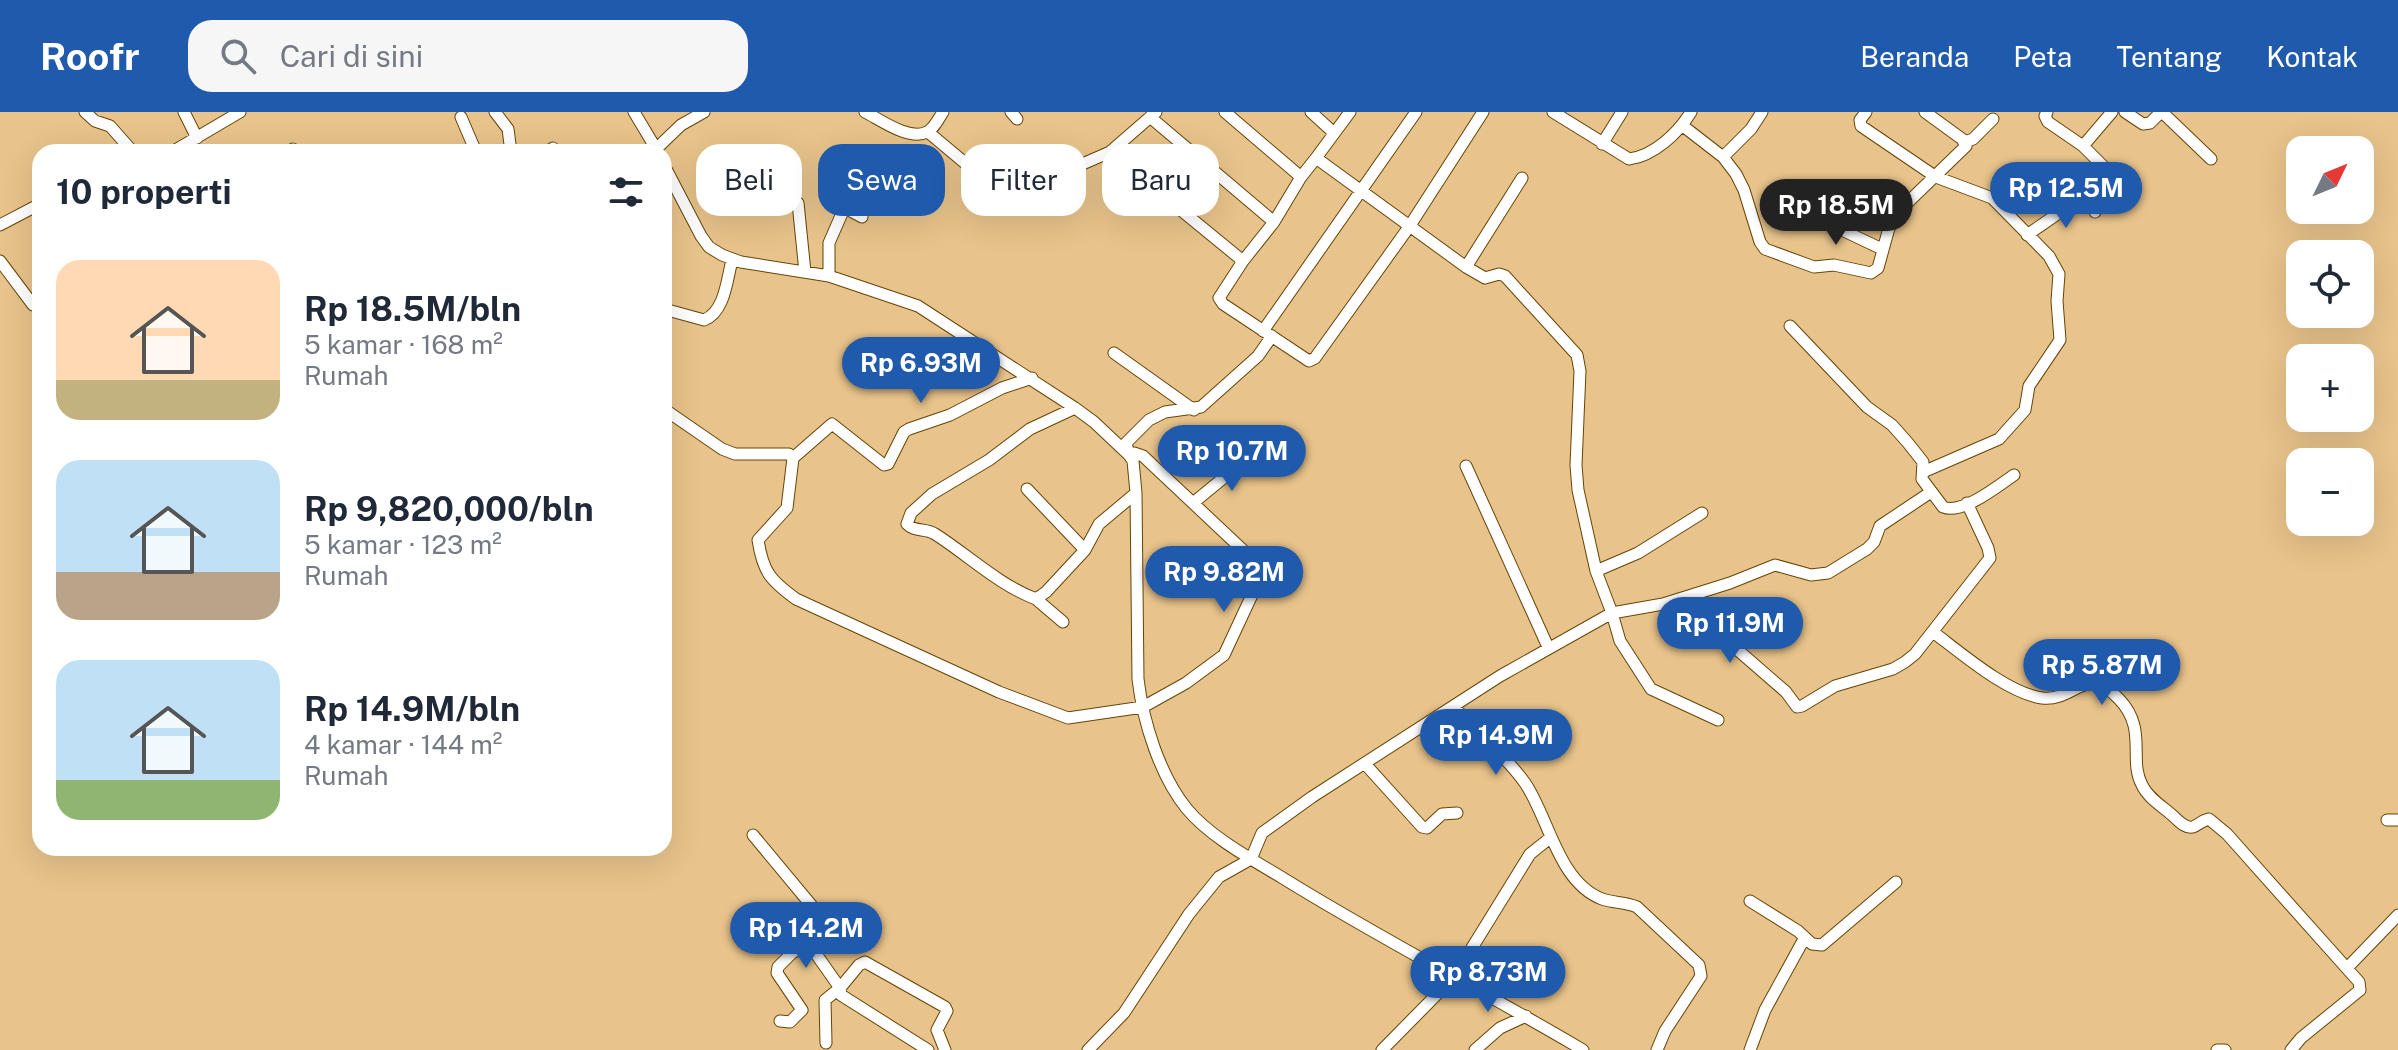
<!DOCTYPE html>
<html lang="id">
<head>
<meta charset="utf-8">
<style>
	body { margin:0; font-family:"Public Sans",sans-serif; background:#f6f6f7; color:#1f2937; height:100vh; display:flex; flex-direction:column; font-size:30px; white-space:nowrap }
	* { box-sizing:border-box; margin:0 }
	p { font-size:26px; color:#747a83 }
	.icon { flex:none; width:44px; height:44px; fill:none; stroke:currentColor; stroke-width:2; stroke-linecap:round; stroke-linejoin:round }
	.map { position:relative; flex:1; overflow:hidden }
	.panel { position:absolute; left:32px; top:32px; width:640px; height:712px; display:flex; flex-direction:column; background:#fff; border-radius:24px; box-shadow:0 8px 32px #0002 }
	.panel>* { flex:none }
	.top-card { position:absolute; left:696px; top:32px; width:760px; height:72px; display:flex; gap:16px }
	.needle { width:52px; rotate:47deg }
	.tools { position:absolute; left:2286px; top:24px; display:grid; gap:16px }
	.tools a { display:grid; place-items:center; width:88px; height:88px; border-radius:16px; background:#fff; box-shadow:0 8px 32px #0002; font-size:40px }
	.price { position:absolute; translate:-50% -68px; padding:0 18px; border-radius:28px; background:#1f5aac; color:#fff; font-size:26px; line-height:52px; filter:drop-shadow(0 2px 4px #0008) }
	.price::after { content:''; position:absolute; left:50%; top:48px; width:24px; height:18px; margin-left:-12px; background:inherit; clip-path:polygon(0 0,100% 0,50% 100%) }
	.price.active { background:#222; color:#fff }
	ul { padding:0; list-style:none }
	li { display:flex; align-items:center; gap:24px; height:200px; padding:0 24px }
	li span { display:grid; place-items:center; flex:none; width:224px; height:160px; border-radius:24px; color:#555 }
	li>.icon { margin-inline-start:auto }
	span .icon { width:96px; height:96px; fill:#fffc; stroke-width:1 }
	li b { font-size:34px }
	h2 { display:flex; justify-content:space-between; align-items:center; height:96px; padding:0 24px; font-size:34px }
	.pill { padding:0 28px; border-radius:24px; background:#fff; box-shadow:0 8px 32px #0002; font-size:28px; line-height:72px }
	.pill.active { background:#1f5aac; color:#fff }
	header { display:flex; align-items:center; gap:48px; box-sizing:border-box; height:112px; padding:0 40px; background:#1f5aac; color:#fff }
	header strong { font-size:38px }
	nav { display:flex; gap:44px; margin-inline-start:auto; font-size:28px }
	.search { width:560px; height:72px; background:#f6f6f7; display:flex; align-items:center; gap:20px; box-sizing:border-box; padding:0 28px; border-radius:24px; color:#747a83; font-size:30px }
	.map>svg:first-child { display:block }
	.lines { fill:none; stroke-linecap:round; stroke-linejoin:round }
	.minor-casing { stroke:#654505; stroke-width:13 }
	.minor { stroke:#fff; stroke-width:11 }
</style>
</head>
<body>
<header>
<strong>Roofr</strong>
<div class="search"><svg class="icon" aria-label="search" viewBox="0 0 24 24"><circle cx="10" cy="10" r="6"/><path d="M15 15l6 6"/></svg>Cari di sini</div>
<nav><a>Beranda</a><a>Peta</a><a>Tentang</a><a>Kontak</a></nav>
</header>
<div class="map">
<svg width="2398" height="938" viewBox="0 0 2398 938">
	<rect width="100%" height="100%" fill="#e8c38b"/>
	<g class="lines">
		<defs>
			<path id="minor" d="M85 0 95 9 110 14 133 40
				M184 0 197 26
				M495 0 508 17 511 40
				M634 0 658 40
				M865 0C881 8 909 29 927 20 934 17 939 6 943 0
				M1011 0 1017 7
				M1311 0 1334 21
				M1553 0 1629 47C1654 44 1678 21 1691 0
				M1866 0 1860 8 1861 14 1936 65 1992 86 2049 144 2059 162 2057 189 2060 228 2029 274 2025 298 1999 327 1923 360
				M2047 0 2045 4 2048 10 2083 34 2106 57 2101 69 2086 81 2095 100
				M2125 0 2143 12 2150 11 2161 0
				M2162 0 2211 47
				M461 5 476 40
				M1150 5 1274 110
				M1683 14 1723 45 1736 62 1744 78 1760 130 1765 137 1814 155 1834 153 1871 161 1878 156 1889 116 1902 96 1966 34 1962 27 1925 0
				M928 20 996 77
				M1965 30 1973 27 1993 7
				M1602 32 1622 0
				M2083 34 2112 0
				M293 37 295 40
				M656 37 681 13 704 0
				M172 40 240 0
				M547 40 553 36
				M1110 40 1243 149
				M1723 45 1751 17 1762 0
				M1316 46 1350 0
				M664 53 701 124 709 135 722 143 741 150 829 164 918 194 1075 296 1094 310 1129 343 1133 349 1136 381 1138 567C1143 610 1160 664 1187 697 1211 726 1255 749 1286 768 1383 828 1485 880 1583 938
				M1071 57 1110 40 1156 0
				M1301 65 1274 110 1243 149 1219 186 1223 192 1309 249 1315 246 1409 115 1483 0
				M1862 74 1902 96
				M798 91 805 160
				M1804 100 1882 137
				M0 113 40 92
				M2027 123 2085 83
				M0 149 33 193
				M1466 155 1522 66
				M829 164V131L843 99 847 97 862 105
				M664 197 704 208C725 200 727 167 732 148
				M1790 214 1867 295 1892 313 1908 331 1923 350 1922 367 1943 395C1962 403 1998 374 2014 363
				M1263 219 1416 0
				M1114 241 1194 298
				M1075 296 1030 317 989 348 932 382 911 401 907 412C914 420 926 416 935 422 968 443 999 473 1036 487L1046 480 1085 438 1099 412 1136 381
				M664 297 722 337 735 342H789L793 346 787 396 758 428C763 460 770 468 796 487L999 580 1068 606 1143 595 1186 571 1224 543 1258 470 1257 456 1246 441 1143 344 1134 341 1133 349
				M1129 343 1126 331 1149 308 1165 300 1201 295 1258 244 1272 224
				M793 346 832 312 884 353 888 352 904 320 909 317 950 303 1002 276 1032 266
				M1466 354 1548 535
				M1027 377 1085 438
				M1193 391 1249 345
				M1596 459 1638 441 1702 401
				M1036 487 1063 510
				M1663 492 1701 518 1732 533 1786 580 1797 595 1802 594 1835 574 1893 557 1905 550 1915 542 1990 446 1988 436 1967 391
				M1933 520C1961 541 2007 581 2042 586 2075 590 2085 551 2119 587 2148 617 2128 647 2142 673 2148 686 2162 694 2172 703 2178 708 2185 717 2193 715 2198 713 2203 708 2209 707L2227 722 2359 870 2360 878 2301 926 2291 938
				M1454 595C1477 620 1506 644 1525 671 1549 706 1558 770 1602 787 1613 791 1626 790 1637 795L1699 853 1701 864 1665 919 1657 938
				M1718 608 1651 577 1620 529 1612 501 1663 492 1730 471 1775 453 1811 463 1828 461 1867 437 1874 430 1880 414 1931 380
				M1366 653 1422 715 1427 716 1442 702 1457 701
				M2387 708H2398
				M753 723 817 800 809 832 840 876 841 883 928 938
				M1750 789 1798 819 1812 832 1822 833 1896 770
				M2348 855 2398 803
				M780 909 790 910 802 898 777 861 778 855 792 841 809 832
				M826 931 825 888 840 876 859 853 865 850 945 895 947 899 937 918 945 938
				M1088 938 1124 901 1189 802 1219 765 1251 747 1262 721 1312 685 1500 564 1612 501 1596 459 1578 378 1576 353 1580 259 1577 243 1505 164 1499 162 1485 166 1466 155 1316 46 1301 65 1225 0
				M1382 938 1454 865 1530 742 1550 726
				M1475 938 1500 916 1526 904
				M1750 938 1765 898 1804 827
				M2217 938H2225"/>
		</defs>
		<use href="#minor" class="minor-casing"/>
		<use href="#minor" class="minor"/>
	</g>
</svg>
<div class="tools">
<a><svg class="needle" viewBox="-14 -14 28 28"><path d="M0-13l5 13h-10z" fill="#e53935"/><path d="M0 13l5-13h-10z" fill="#747a83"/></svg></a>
<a><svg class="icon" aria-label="locate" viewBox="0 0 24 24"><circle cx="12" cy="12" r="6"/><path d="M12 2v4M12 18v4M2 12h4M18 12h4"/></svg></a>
<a>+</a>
<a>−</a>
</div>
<b class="price" style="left:2066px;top:118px">Rp 12.5M</b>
<b class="price active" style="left:1836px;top:135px">Rp 18.5M</b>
<b class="price" style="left:921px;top:293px">Rp 6.93M</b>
<b class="price" style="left:1232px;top:381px">Rp 10.7M</b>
<b class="price" style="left:1224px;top:502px">Rp 9.82M</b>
<b class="price" style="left:1730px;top:553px">Rp 11.9M</b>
<b class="price" style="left:2102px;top:595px">Rp 5.87M</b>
<b class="price" style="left:1496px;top:665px">Rp 14.9M</b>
<b class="price" style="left:806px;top:858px">Rp 14.2M</b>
<b class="price" style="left:1488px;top:902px">Rp 8.73M</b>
<div class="top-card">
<a class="pill">Beli</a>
<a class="pill active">Sewa</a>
<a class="pill">Filter</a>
<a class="pill">Baru</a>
</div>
<section class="panel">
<h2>10 properti<svg class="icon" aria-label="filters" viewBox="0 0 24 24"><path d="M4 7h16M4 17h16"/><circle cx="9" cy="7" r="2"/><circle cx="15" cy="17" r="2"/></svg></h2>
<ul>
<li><span style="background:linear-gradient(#ffd9b3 75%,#c2b280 0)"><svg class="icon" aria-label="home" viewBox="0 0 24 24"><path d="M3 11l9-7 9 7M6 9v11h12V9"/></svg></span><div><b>Rp 18.5M/bln</b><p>5 kamar · 168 m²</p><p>Rumah</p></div></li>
<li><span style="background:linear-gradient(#bfe0f5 70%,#b9a48a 0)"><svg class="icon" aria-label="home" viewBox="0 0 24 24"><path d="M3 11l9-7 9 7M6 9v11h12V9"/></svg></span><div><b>Rp 9,820,000/bln</b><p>5 kamar · 123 m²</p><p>Rumah</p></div></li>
<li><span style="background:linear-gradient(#bfe0f5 75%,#8fb573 0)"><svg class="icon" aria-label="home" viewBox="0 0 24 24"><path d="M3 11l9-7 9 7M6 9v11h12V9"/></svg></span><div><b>Rp 14.9M/bln</b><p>4 kamar · 144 m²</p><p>Rumah</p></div></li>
</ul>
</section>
</div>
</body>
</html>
